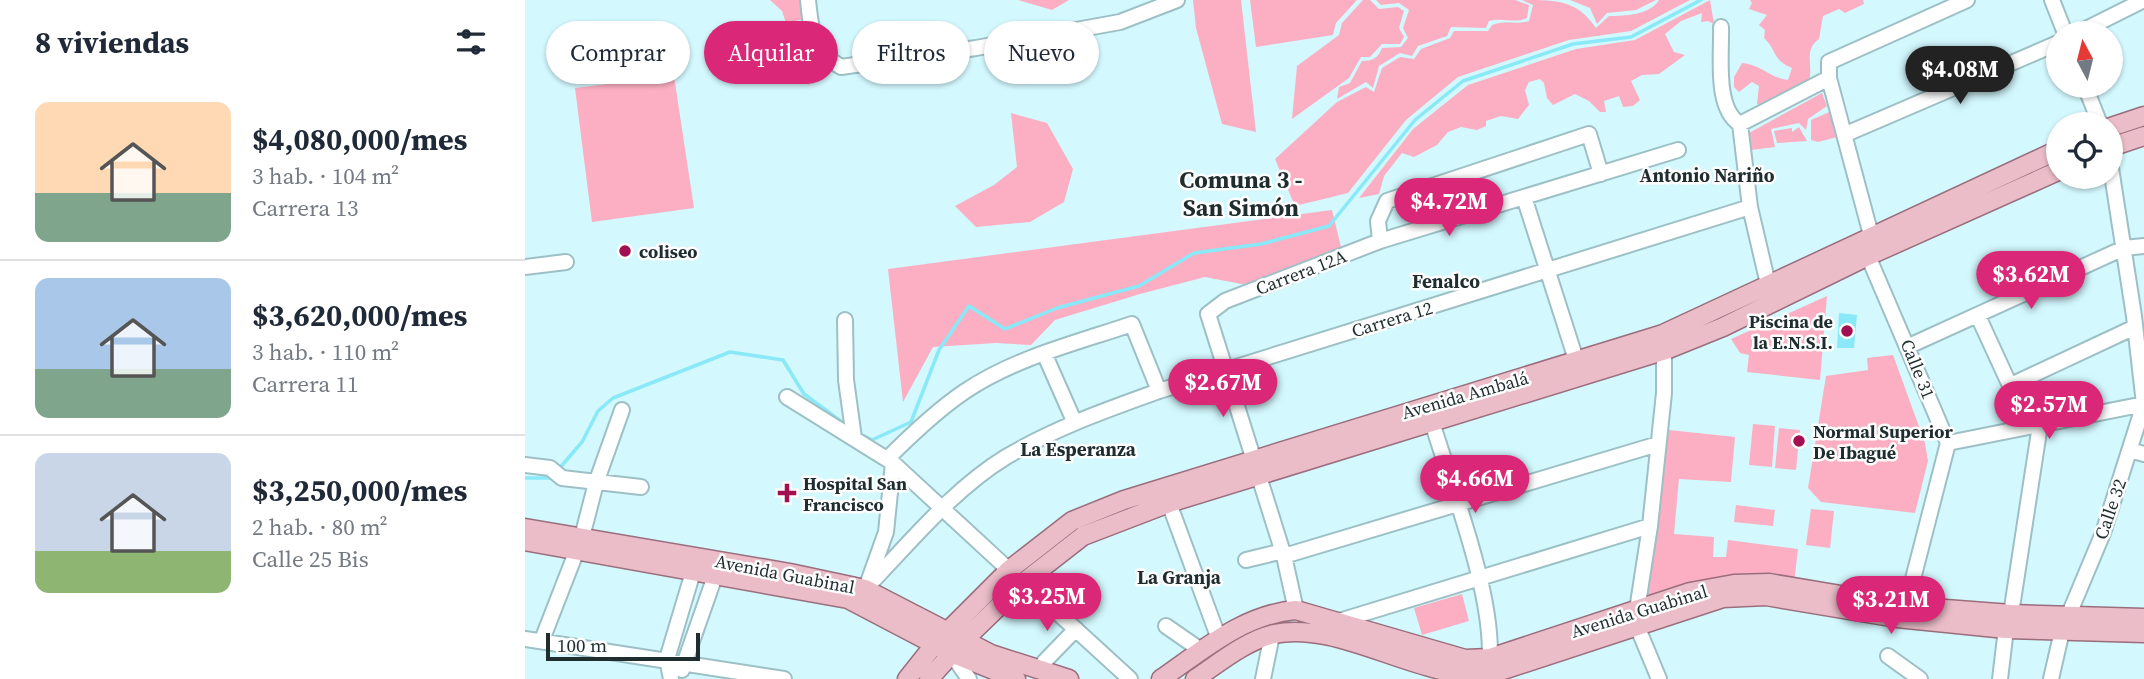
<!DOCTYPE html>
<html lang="es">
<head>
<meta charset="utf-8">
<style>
	body { margin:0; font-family:"Source Serif 4",serif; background:#f2f2f3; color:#1f2937; height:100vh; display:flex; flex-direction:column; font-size:26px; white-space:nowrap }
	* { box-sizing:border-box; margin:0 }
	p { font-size:23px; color:#747a83 }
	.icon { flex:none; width:38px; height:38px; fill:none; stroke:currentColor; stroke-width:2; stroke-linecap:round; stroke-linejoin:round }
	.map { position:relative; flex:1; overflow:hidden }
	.drawer { display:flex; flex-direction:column; background:#fff; width:525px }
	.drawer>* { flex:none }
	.guide { position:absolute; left:21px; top:21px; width:665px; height:63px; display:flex; gap:14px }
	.needle { width:46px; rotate:353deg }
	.controls { position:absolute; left:1521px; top:21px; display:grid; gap:14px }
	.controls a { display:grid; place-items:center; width:77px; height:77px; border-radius:50%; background:#fff; box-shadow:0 2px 5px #0004; font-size:35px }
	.scale { position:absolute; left:21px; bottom:18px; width:154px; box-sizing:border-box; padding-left:7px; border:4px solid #1f2d2f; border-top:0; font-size:19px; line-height:24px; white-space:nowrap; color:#1f2d2f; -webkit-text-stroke:5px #fdfdfd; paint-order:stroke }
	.price { position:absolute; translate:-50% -60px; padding:0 16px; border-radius:24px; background:#db2777; color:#fff; font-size:23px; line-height:46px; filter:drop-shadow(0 2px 4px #0008) }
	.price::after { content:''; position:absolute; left:50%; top:42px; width:21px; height:16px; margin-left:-10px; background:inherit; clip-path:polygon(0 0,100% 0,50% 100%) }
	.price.current { background:#222; color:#fff }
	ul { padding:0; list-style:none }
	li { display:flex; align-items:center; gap:21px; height:175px; padding:0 35px }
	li+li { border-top:2px solid #e0e1e3 }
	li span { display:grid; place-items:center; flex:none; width:196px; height:140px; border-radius:14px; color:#555 }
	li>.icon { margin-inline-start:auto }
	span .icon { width:84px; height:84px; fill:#fffc; stroke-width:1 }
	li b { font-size:30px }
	h2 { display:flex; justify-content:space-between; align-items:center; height:84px; padding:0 35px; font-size:30px }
	.pill { padding:0 24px; border-radius:32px; background:#fff; box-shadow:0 2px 5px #0004; font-size:24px; line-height:63px }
	.pill.current { background:#db2777; color:#fff }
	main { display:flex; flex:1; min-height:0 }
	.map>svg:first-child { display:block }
	.green { fill:#fcafc2 }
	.water { fill:#89e9f8 }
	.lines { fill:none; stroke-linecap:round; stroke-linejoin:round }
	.stream { stroke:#89e9f8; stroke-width:3.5 }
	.minor-casing { stroke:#9dc0c6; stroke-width:18 }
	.major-casing { stroke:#9a6e7c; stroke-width:21 }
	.minor { stroke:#fff; stroke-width:14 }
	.major { stroke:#ebbdc9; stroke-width:18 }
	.poi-dot { fill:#a31051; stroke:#fdfdfd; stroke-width:2.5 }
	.labels { text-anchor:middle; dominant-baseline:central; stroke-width:5; stroke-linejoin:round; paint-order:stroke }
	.poi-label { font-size:18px; font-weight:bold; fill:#1f2d2f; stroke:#fdfdfd; text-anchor:start }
	.street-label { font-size:18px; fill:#1f2d2f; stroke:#fdfdfd }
	.neighbourhood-label { font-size:19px; font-weight:bold; fill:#1f2d2f; stroke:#fdfdfd }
	.district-label { font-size:24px; font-weight:bold; fill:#1f2d2f; stroke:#fdfdfd }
</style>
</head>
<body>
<main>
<section class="drawer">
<h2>8 viviendas<svg class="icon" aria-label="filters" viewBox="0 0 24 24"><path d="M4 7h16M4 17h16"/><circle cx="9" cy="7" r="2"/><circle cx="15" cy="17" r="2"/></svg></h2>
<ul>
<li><span style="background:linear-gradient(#ffd9b3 65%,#7fa58c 0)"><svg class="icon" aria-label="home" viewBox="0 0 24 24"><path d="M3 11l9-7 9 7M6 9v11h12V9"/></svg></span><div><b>$4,080,000/mes</b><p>3 hab. · 104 m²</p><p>Carrera 13</p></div></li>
<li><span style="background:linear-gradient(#a9c7e8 65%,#7fa58c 0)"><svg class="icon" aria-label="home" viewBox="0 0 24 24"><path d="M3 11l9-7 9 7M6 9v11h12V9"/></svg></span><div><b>$3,620,000/mes</b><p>3 hab. · 110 m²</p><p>Carrera 11</p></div></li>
<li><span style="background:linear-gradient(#c9d6e8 70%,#8fb573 0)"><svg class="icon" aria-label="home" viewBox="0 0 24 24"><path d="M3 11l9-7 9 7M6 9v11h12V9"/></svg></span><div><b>$3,250,000/mes</b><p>2 hab. · 80 m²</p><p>Calle 25 Bis</p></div></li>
</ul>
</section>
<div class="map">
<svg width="1619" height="679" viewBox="0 0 1619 679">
	<rect width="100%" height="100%" fill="#d3f8fe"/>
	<path class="green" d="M245 0H281L279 19 261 23 257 11Z
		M493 0H544L527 10Z
		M668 0H716L731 132 697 124 671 28Z
		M725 0H832L811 23 808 35 731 47Z
		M838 0H845L854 9 873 7 879 11 874 28 879 37 875 44H857L845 57H836L824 78 767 119 772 66 814 35 817 23Z
		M851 0H990L1004 5 1002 18C989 24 978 17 964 21L961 28 926 27 922 36 893 46 887 56 875 53 854 66 848 88 841 82 812 99 814 87 825 83 837 61C848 61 853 58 857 48L876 47 883 38 878 28 884 10 874 3 856 5Z
		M997 0C1032 0 1052 0 1071 28L1084 16C1100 16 1125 15 1134 0H1165L1106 31 1044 40 933 77 881 120 823 193 770 206 750 159 812 102 841 87 849 92 857 68 875 57 889 59 896 49 925 38 929 31H963L967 25C979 20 991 25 1004 21L1008 5Z
		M1045 0H1131L1111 10 1082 13 1072 24 1065 8Z
		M1185 0 1189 24 1183 21 1176 22 1177 13 1156 21 1140 34 1149 52 1160 55 1134 74 1117 75 1106 81 1115 100 1108 106 1098 107 1094 96 1079 101 1081 112H1075L1064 101 1050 94 1028 105 1022 98 1019 83 1015 79 1004 82 1000 90 1004 105 993 119 976 116 961 121V126L952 130 936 127 923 132 912 145 889 157 877 153 859 176 854 194 834 198 888 129 943 85 1051 49 1110 40Z
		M1225 0H1338L1339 4 1320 13 1314 9 1298 16 1294 39C1277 51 1290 67 1283 83L1236 105 1232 104 1234 86 1227 82 1214 92 1209 87V77L1217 63C1235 64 1245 78 1263 80L1267 68C1246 59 1253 51 1239 38L1240 30 1234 25 1242 15 1224 9 1227 3Z
		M143 23 148 63 60 74 55 32Z
		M282 34 315 60 283 85 271 44Z
		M149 76 169 208 67 222 50 88Z
		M1297 93 1302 106 1283 119 1281 130 1274 123 1246 129 1250 147 1226 150 1224 133Z
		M1309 110 1320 135 1293 142 1286 140V120Z
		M486 113 522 123 548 169 539 202 505 222 451 227 430 206 469 185 492 167Z
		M1274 127 1282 141 1252 143 1249 131 1267 128V132Z
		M807 210 817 251 732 287 680 277 615 294 530 320 506 345 471 343 408 347 378 402 363 269Z
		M1302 296 1295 380 1222 372 1224 355 1215 353 1206 339Z
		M1368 355 1400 443 1403 461 1390 513 1296 502 1283 488 1301 376 1343 370 1342 358Z
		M1228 424 1250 426 1247 467 1224 465Z
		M1254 428 1275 430 1271 470 1250 468Z
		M1144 430 1210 437 1206 482 1154 479 1149 534 1189 537 1188 557H1201L1203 540 1273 549 1269 583 1243 578 1122 595Z
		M1211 505 1250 510 1248 526 1209 522Z
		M1286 509 1309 511 1305 548 1281 545Z
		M937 594 944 621 897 635 889 608Z"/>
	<path class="water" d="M1314 313 1332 315 1329 348H1312Z"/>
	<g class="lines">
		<path class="stream" d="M333 433 347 440 386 422 414 350 444 306 480 329 532 308 614 286 669 253 736 244 804 226 890 120 938 81 1048 44 1106 37 1176 0
			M33 470 57 442 73 411 88 398 205 352 258 360 279 394 321 425
			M0 478H25L28 475"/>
		<defs>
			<path id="minor" d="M283 0C286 31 288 51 316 67L451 48 595 22 652 0
				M1527 0 1540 33
				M1196 27C1197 54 1189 108 1215 124L1225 207 1243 284
				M1553 33 1619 0
				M1560 86 1575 124
				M1215 124 1304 78
				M1321 134 1533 43
				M999 197 1054 369
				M1346 235 1304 78V62L1442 0
				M855 241 853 221 862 201 1064 134 1076 174
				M1343 256 1423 443 1381 606
				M0 267 41 262
				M1453 316 1504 427
				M320 320 321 380 329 438
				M1384 346 1599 248 1619 246
				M519 353 549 421
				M1486 385 1610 327
				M262 397 368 463 484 570
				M904 412C924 481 972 599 964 667
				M1423 443 1619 404
				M1605 450 1619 454
				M362 459C386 435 411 411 439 392 489 358 551 343 607 324L634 391
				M0 465 25 468 37 478 116 487
				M644 503 694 639
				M57 537 71 483 97 410
				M759 556 1133 444
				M721 560 758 551
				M499 582 605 679
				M342 585 361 532 368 463
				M337 598 340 589C384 544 427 490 481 457 530 428 581 410 634 391L1225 207
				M771 610 759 556 683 314 700 301 855 241 1153 150
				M1486 614 1515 425
				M814 621 1125 526
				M641 626 677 651
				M0 639 259 679
				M17 640 52 550
				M426 653 444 679
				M1363 656 1395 679
				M519 662 551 629
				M157 670 190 576
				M146 679 142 659 168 572
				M738 679 747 635
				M1134 679 1112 626V610L1125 526 1139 393V340
				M1475 679 1481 629
				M1526 679 1537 631 1578 533 1619 404 1609 316 1586 168"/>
			<path id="major" d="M1586 127 1619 116
				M1586 147 1619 136
				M0 528 265 573 340 589 466 654 544 679
				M0 541 323 599 426 653 491 679
				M382 679 409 645 484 570 547 521 599 500 1138 334 1533 150
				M404 679 438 641 499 582 558 536 644 503 1141 350 1198 327 1343 256 1533 171
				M636 679C678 650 719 614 771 610L940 659 965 658 1165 592 1209 584 1244 583 1381 606 1486 614 1619 618
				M670 679C694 663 720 641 749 634 814 620 893 679 963 675L1198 598 1241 596 1372 618 1481 629 1619 633"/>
		</defs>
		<use href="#minor" class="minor-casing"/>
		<use href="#major" class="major-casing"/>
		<use href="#minor" class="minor"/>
		<use href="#major" class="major"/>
	</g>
	<g class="poi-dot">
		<circle cx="100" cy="251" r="7"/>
		<circle cx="1322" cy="331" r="7"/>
		<circle cx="1274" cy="441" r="7"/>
		<path d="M258.5 482.5h7v7h7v7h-7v7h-7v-7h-7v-7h7z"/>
	</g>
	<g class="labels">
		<g class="poi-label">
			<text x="114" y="251">coliseo</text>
			<text x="1308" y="321" text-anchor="end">Piscina de<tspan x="1308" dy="21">la E.N.S.I.</tspan></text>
			<text x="1288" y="431">Normal Superior<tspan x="1288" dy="21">De Ibagué</tspan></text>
			<text x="278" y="483">Hospital San<tspan x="278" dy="21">Francisco</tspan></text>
		</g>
		<g class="street-label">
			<text transform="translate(776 272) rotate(-21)">Carrera 12A</text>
			<text transform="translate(867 319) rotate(-17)">Carrera 12</text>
			<text transform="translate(1393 369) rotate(68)">Calle 31</text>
			<text transform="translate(940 395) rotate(-16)">Avenida Ambalá</text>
			<text transform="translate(1585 509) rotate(-71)">Calle 32</text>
			<text transform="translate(260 574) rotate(11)">Avenida Guabinal</text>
			<text transform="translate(1114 611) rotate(-17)">Avenida Guabinal</text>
		</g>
		<g class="neighbourhood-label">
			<text x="1182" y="175">Antonio Nariño</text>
			<text x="921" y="281">Fenalco</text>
			<text x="553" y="449">La Esperanza</text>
			<text x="654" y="577">La Granja</text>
		</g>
		<g class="district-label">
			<text x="716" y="179">Comuna 3 -<tspan x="716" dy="28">San Simón</tspan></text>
		</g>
	</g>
</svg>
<div class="controls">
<a><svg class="needle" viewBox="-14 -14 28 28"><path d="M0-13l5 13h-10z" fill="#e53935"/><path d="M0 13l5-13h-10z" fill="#747a83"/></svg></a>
<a><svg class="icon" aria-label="locate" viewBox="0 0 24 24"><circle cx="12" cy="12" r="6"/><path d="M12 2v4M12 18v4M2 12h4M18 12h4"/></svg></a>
</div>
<div class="scale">100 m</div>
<b class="price current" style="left:1435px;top:106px">$4.08M</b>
<b class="price" style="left:924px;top:238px">$4.72M</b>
<b class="price" style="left:1506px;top:311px">$3.62M</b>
<b class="price" style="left:698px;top:419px">$2.67M</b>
<b class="price" style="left:1524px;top:441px">$2.57M</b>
<b class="price" style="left:950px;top:515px">$4.66M</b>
<b class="price" style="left:522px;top:633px">$3.25M</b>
<b class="price" style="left:1366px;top:636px">$3.21M</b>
<div class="guide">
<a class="pill">Comprar</a>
<a class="pill current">Alquilar</a>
<a class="pill">Filtros</a>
<a class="pill">Nuevo</a>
</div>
</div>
</main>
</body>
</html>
